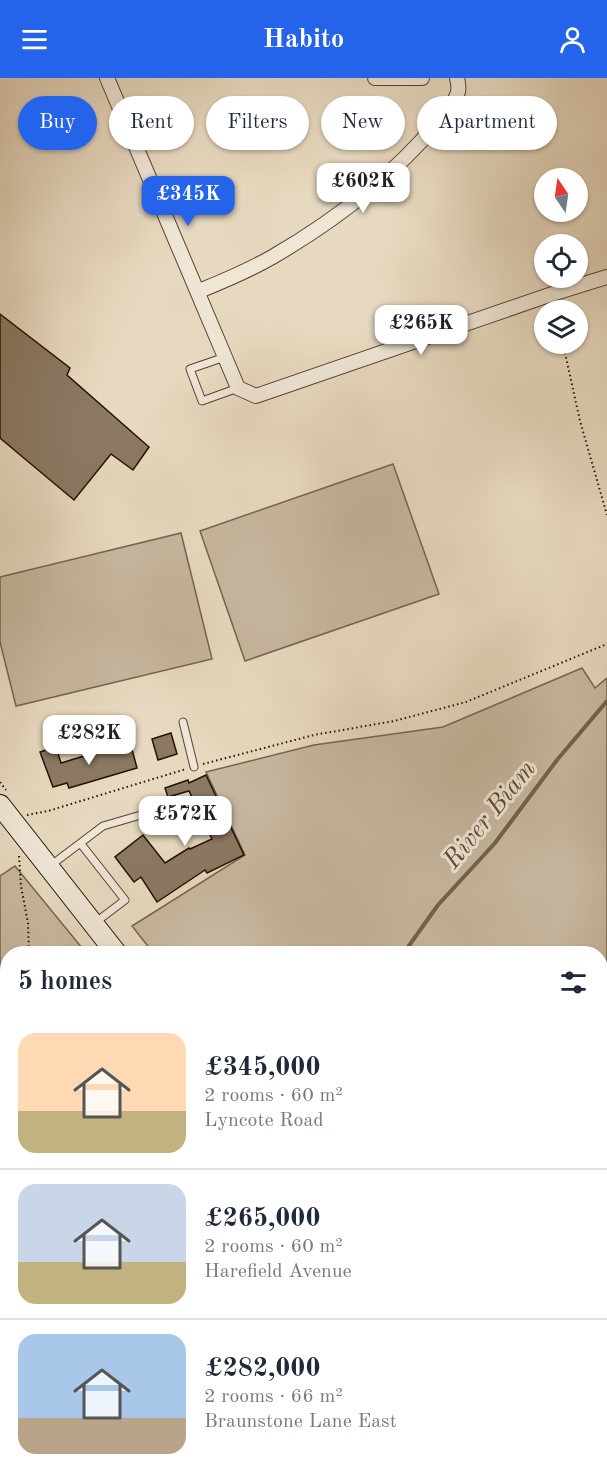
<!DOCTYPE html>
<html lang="en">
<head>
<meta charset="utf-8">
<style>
	body { margin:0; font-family:"Old Standard TT",serif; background:#f6f6f7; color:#1f2937; height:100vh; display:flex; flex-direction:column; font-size:22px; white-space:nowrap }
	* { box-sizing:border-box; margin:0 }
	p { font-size:20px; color:#747a83 }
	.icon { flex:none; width:33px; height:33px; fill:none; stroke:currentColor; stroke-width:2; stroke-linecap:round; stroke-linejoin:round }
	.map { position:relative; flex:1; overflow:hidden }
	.sheet { position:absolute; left:0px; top:868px; width:608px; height:536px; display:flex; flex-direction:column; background:#fff; border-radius:24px 24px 0 0; box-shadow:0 2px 4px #0004 }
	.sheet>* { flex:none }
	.guide { position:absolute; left:18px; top:18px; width:572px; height:54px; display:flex; gap:12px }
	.needle { width:39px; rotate:347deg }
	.buttons { position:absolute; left:534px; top:90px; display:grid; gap:12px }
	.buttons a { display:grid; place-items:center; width:54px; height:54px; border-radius:50%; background:#fff; box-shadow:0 2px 4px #0004; font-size:30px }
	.price { position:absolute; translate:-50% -51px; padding:0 14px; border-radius:12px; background:#fff; color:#222; font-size:20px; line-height:39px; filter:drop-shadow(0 2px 3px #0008) }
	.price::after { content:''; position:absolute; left:50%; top:36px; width:18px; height:14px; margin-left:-9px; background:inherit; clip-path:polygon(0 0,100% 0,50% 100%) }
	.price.on { background:#2563eb; color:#fff }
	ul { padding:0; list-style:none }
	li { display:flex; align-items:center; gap:18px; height:150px; padding:0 18px }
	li+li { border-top:2px solid #e0e1e3 }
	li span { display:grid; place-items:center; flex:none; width:168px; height:120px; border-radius:18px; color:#555 }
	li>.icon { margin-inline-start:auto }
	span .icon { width:72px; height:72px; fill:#fffc; stroke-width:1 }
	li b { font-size:26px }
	h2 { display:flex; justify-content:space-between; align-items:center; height:72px; padding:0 18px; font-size:26px }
	.chip { padding:0 21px; border-radius:27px; background:#fff; box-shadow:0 2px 4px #0004; font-size:21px; line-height:54px }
	.chip.on { background:#2563eb; color:#fff }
	header { display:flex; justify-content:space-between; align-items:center; height:78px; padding:0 18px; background:#2563eb; color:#fff; font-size:27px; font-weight:700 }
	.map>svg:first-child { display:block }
	.green { fill:#c6b79f; stroke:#766450; stroke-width:1.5 }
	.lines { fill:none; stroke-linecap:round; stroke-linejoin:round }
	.stream { stroke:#73604c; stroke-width:4 }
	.building { fill:#8b7964; stroke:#271000; stroke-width:1.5 }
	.lane-casing { stroke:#574230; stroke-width:9 }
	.street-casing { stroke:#574230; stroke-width:16 }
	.secondary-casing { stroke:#271000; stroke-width:22 }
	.path { stroke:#271000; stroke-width:2; stroke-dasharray:1.5 3; stroke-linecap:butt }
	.lane { stroke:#efe6d6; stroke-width:7 }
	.street { stroke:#efe6d6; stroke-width:14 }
	.secondary { stroke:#efe6d6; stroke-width:20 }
	.labels { text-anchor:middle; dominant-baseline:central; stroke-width:6; stroke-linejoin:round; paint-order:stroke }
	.water-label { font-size:26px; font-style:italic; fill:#604c39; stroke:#efe6d6 }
</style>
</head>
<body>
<header><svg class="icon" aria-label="menu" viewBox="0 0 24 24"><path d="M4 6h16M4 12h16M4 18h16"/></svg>Habito<svg class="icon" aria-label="person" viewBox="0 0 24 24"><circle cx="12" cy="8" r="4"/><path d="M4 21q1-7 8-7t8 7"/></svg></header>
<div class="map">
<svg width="607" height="1403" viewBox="0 0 607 1403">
	<rect width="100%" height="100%" fill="#e7d9c0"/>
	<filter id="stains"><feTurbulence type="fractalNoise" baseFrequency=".00333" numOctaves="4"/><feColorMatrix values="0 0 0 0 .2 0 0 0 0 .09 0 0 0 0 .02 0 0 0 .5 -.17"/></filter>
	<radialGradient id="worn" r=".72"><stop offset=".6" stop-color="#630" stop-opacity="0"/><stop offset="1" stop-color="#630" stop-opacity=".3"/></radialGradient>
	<path class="green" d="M393 386 439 516 245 583 200 453Z
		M181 455 212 581 16 628 0 564V499Z
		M582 590 595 610 607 600V1403H559L553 1397 600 1396V876H154L132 848 245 777 206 694 314 667 443 649Z
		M15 788 87 876H8V1396H517L522 1403H0V798Z"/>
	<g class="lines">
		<path class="stream" d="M403 876 438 827 495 765 557 682 607 623
			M0 990V1009L8 1012
			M65 1403 71 1396"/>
	</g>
	<path class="building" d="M0 236 70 290 67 297 149 369 133 392 111 376 74 422 0 360Z
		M171 655 177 676 158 682 152 661Z
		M130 664 137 690 69 710 67 705 53 709 40 674 56 669 61 685Z
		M206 697 244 777 207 795 205 792 157 824 141 799 134 804 115 779 143 757 165 785 189 770 190 771 212 761 189 713 168 719 165 710 188 702 189 705Z"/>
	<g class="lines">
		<defs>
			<path id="lane" d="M225 279 190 291 202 323 238 310
				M183 644 194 689
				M81 766 125 822 96 844
				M50 788 103 748 175 727 186 749"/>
			<path id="street" d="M107 0 238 310 256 318 555 215 607 199
				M375 0H422
				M199 213C224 203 250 192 274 178 334 143 393 98 438 44 445 36 455 25 458 14 459 9 458 4 457 0"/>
			<path id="secondary" d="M0 727 117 876
				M530 1396 536 1403"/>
		</defs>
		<use href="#lane" class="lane-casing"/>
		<use href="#street" class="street-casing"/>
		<use href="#secondary" class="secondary-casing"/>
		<path class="path" d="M558 226 559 232
			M563 266 580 343 607 437
			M203 686 314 657 394 643 466 624 607 566
			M0 704 6 712
			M27 737 48 733 186 691
			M19 778 21 808 28 845 29 876
			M0 1019 8 1013
			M0 1114 8 1117
			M274 1396 279 1403
			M90 1403 95 1396"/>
		<use href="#lane" class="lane"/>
		<use href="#street" class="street"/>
		<use href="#secondary" class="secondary"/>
	</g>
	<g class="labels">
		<g class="water-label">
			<text transform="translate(490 737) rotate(-51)">River Biam</text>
		</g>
	</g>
	<rect width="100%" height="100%" filter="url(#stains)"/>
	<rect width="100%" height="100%" fill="url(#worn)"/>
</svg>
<div class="buttons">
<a><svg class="needle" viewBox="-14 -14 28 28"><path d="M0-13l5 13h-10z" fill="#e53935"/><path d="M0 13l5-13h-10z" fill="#747a83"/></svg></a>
<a><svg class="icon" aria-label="locate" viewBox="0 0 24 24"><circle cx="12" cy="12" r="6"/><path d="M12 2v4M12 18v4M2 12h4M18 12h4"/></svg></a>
<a><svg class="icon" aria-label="layers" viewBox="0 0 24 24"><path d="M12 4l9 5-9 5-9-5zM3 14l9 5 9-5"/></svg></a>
</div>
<b class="price" style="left:363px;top:136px">£602K</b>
<b class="price on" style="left:188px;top:149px">£345K</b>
<b class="price" style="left:421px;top:278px">£265K</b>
<b class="price" style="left:89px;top:688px">£282K</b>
<b class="price" style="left:185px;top:769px">£572K</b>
<div class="guide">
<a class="chip on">Buy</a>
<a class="chip">Rent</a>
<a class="chip">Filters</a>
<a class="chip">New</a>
<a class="chip">Apartment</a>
</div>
<section class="sheet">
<h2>5 homes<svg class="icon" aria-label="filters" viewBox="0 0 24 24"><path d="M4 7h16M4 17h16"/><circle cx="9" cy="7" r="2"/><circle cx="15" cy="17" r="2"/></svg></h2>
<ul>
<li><span style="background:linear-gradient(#ffd9b3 65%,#c2b280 0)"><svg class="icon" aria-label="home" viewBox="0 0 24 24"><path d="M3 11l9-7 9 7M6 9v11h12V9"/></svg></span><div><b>£345,000</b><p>2 rooms · 60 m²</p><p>Lyncote Road</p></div></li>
<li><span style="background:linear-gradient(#c9d6e8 65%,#c2b280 0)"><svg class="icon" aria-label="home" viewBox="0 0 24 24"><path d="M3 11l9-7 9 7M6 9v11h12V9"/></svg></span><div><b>£265,000</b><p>2 rooms · 60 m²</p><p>Harefield Avenue</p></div></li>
<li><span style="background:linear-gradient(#a9c7e8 70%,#b9a48a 0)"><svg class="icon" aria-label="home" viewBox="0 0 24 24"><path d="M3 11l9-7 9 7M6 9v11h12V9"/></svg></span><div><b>£282,000</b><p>2 rooms · 66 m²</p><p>Braunstone Lane East</p></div></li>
</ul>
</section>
</div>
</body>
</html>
